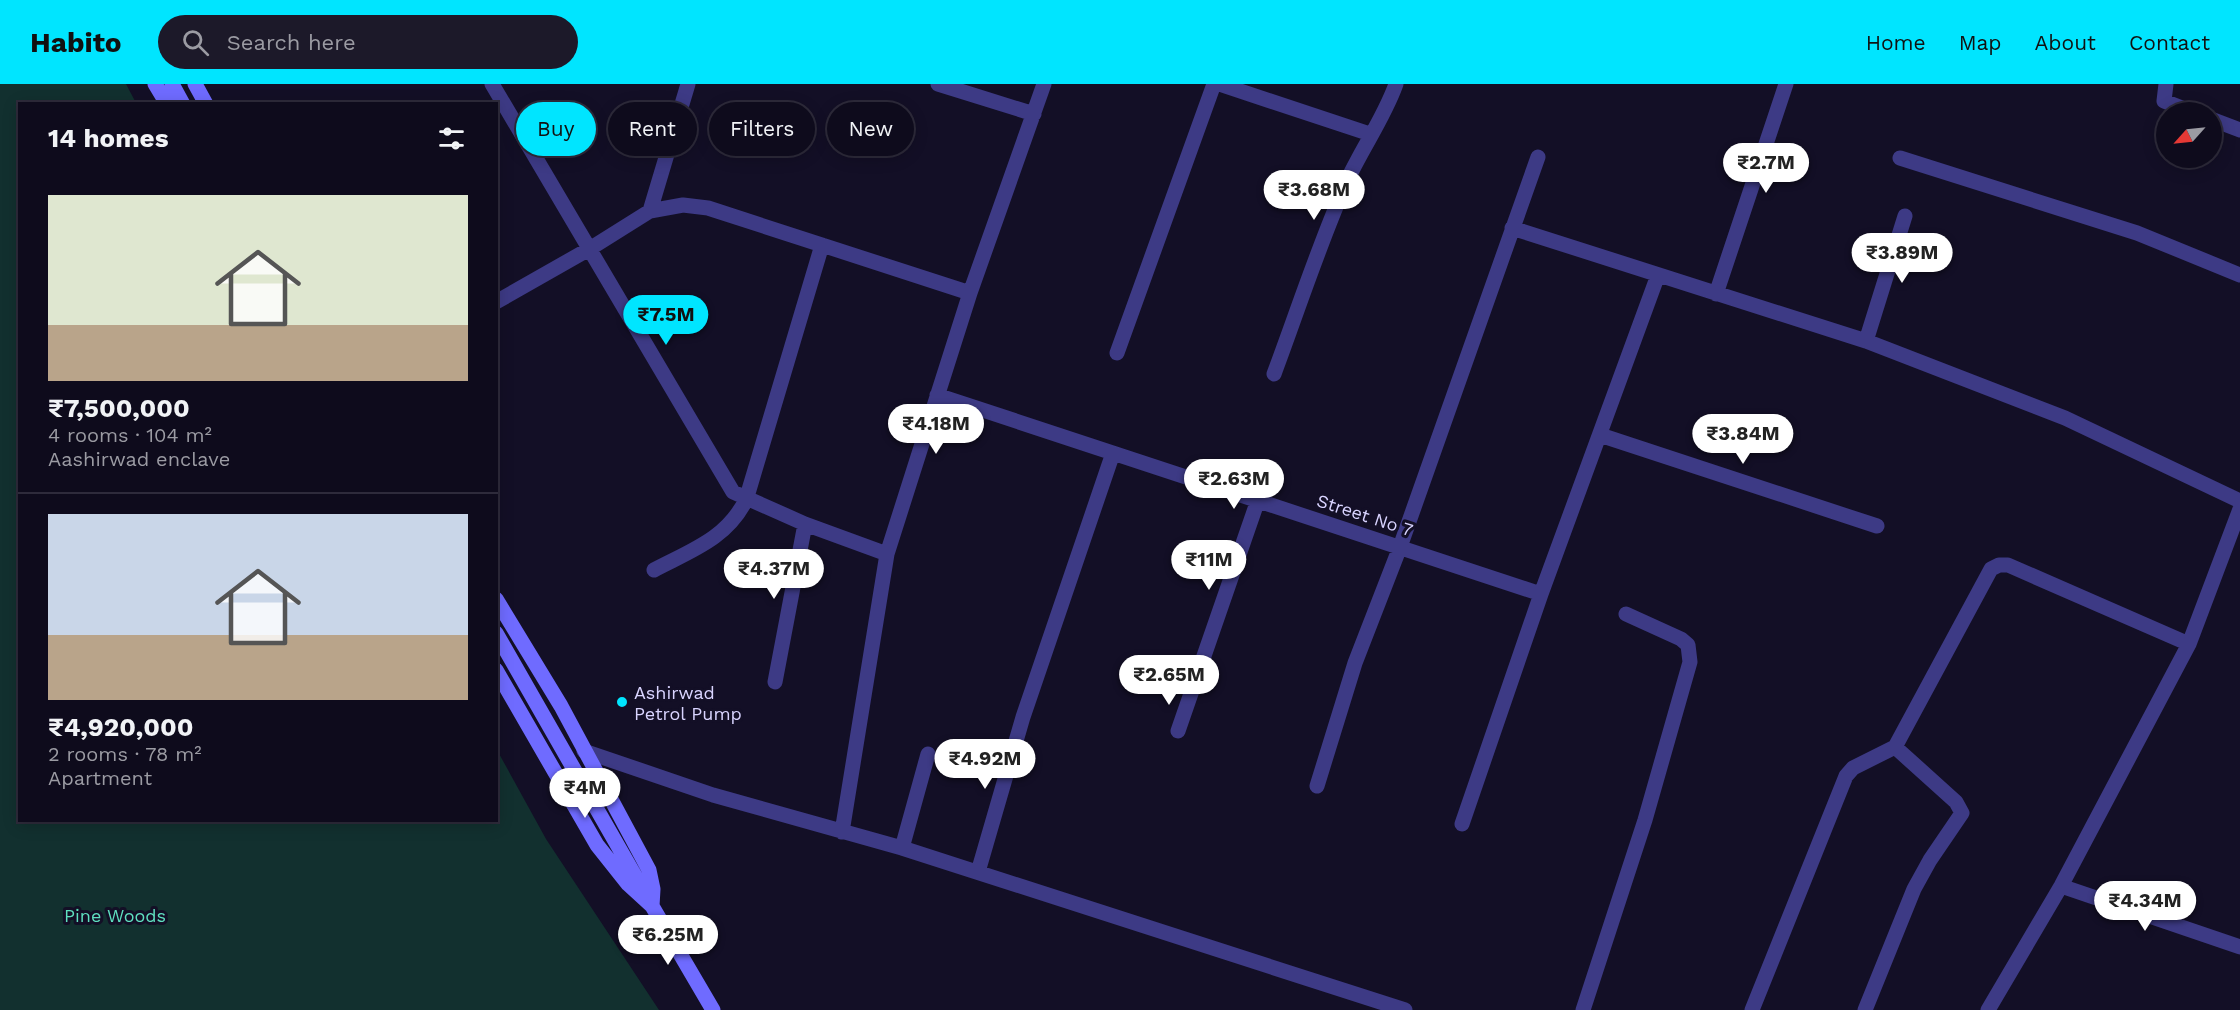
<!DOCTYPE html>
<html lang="en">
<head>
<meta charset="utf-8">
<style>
	body { margin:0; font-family:"Work Sans",sans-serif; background:#1c1929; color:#f1f3f6; height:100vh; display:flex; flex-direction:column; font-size:22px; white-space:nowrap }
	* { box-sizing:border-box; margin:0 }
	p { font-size:20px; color:#9b9ba3 }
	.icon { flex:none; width:33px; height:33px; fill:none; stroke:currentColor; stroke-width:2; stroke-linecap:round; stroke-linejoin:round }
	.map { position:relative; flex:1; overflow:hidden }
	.side { position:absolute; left:18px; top:18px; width:480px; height:720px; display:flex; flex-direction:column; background:#0e0b1c; border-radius:0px; box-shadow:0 3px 15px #0003,0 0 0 2px #2e2b3b }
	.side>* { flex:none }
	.guide { position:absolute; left:516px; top:18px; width:570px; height:54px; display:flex; gap:12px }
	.needle { width:39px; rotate:243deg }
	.buttons { position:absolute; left:2156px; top:18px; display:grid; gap:12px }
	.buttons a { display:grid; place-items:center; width:66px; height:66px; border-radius:50%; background:#0e0b1c; box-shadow:0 3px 15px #0003,0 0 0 2px #2e2b3b; font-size:30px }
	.price { position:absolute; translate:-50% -51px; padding:0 14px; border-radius:21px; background:#fff; color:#222; font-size:20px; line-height:39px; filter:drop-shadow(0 2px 3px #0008) }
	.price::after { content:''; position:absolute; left:50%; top:36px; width:18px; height:14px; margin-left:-9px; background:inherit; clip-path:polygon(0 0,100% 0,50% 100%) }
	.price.selected { background:#00e5ff; color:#111 }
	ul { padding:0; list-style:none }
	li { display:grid; align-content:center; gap:12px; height:318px; padding:0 30px }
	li+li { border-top:2px solid #2e2b3b }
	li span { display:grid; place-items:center; height:186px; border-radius:0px; color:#555 }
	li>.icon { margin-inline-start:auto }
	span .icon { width:108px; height:108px; fill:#fffc; stroke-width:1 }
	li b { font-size:26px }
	h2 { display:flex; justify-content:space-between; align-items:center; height:72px; padding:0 30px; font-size:26px }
	.chip { padding:0 21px; border-radius:27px; background:#0e0b1c; box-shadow:0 3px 15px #0003,0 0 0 2px #2e2b3b; font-size:21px; line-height:54px }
	.chip.selected { background:#00e5ff; color:#111 }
	header { display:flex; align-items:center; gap:36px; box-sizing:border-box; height:84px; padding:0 30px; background:#00e5ff; color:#111 }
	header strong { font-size:28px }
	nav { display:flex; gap:33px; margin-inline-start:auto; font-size:21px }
	.search { width:420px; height:54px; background:#1c1929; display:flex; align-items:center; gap:15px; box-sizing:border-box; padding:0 21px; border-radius:33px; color:#9b9ba3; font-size:22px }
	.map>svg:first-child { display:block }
	.green { fill:#12302f }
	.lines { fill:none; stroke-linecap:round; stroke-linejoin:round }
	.street { stroke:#3d3a85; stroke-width:15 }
	.secondary { stroke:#6f6bff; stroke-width:15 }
	.poi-dot { fill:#00e5ff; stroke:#130f26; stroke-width:2 }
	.labels { text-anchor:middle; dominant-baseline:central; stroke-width:6; stroke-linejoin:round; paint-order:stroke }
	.street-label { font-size:18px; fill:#d9d4ff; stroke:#130f26 }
	.poi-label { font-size:18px; fill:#d9d4ff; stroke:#130f26; text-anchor:start }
	.park-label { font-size:18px; fill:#5fe0c0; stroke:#130f26 }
</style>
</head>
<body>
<header>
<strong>Habito</strong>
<div class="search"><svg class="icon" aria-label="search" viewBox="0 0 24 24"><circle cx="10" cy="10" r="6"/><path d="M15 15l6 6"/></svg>Search here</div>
<nav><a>Home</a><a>Map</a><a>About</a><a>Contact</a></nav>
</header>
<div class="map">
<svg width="2240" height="926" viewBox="0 0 2240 926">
	<rect width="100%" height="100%" fill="#130f26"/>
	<path class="green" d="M0 0H126L136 19 20 20V736H496L497 666 546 755 659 926H0Z"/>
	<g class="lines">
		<path class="street" d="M492 0 733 408 805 440 887 470
			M938 0 1034 30
			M1219 0 1370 50
			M2166 0 2164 17 2192 28
			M2211 35 2240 46
			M1900 74 2137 149 2240 191
			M650 127 688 0
			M1512 144 1866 257 2065 334 2240 417
			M1716 210 1786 0
			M496 218 591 164 650 127 683 121 708 124 970 209
			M1866 257 1905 132
			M1117 269 1214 0
			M1274 290C1298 226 1319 160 1347 97 1362 64 1384 34 1396 0
			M937 311 1541 510
			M1600 351 1877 442
			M654 486C692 466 726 455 746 416L822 161
			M775 598 805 440
			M1178 647 1258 416
			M584 667 713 711 902 764 1405 926
			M1317 702 1355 579 1400 463 1538 73
			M1462 740 1541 510 1658 191
			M842 748 887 470 970 209 1044 0
			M902 764 928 670
			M978 788 1023 633 1113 369
			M2061 802 2240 863
			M1583 926 1645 736 1690 578 1688 561 1681 555 1626 530
			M1752 926 1846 692 1853 684 1895 663 1991 485 1999 481H2008L2189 560
			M1865 926 1914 805 1930 776 1962 729 1956 718 1895 663
			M1988 926 2061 802 2189 560 2240 425"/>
		<path class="secondary" d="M155 0 167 20
			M172 0 183 20
			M195 0 206 20
			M496 515 561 622 649 786 653 805 652 822
			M496 549 646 811
			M496 586 597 761 628 800 652 822 713 926"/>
	</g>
	<circle class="poi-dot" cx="622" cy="618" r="6"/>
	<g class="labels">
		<g class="street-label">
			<text transform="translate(1365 431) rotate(18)">Street No 7</text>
		</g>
		<g class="poi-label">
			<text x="634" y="608">Ashirwad<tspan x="634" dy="21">Petrol Pump</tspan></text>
		</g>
		<g class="park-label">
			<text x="115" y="831">Pine Woods</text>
		</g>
	</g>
</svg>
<div class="buttons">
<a><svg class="needle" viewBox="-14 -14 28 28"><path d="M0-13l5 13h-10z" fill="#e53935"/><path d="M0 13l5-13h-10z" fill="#9b9ba3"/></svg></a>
</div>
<b class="price" style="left:1766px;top:110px">₹2.7M</b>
<b class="price" style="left:1314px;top:137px">₹3.68M</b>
<b class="price" style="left:1902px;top:200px">₹3.89M</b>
<b class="price selected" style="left:666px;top:262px">₹7.5M</b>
<b class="price" style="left:936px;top:371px">₹4.18M</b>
<b class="price" style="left:1743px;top:381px">₹3.84M</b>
<b class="price" style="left:1234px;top:426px">₹2.63M</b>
<b class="price" style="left:1209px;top:507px">₹11M</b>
<b class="price" style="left:774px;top:516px">₹4.37M</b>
<b class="price" style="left:1169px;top:622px">₹2.65M</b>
<b class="price" style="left:985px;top:706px">₹4.92M</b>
<b class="price" style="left:585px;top:735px">₹4M</b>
<b class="price" style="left:2145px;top:848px">₹4.34M</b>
<b class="price" style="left:668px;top:882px">₹6.25M</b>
<div class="guide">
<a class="chip selected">Buy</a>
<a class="chip">Rent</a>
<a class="chip">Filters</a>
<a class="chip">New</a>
</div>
<section class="side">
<h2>14 homes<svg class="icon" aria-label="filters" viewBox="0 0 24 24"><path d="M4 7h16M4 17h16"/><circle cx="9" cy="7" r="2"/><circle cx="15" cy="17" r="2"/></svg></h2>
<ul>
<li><span style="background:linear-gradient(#dfe7d0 70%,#b9a48a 0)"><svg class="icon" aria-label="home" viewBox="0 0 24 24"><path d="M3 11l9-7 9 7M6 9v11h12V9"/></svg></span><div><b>₹7,500,000</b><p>4 rooms · 104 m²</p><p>Aashirwad enclave</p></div></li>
<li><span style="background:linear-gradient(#c9d6e8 65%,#b9a48a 0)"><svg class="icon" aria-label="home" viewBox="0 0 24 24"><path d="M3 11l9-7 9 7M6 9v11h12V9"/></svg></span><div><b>₹4,920,000</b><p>2 rooms · 78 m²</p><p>Apartment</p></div></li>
</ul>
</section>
</div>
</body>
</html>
